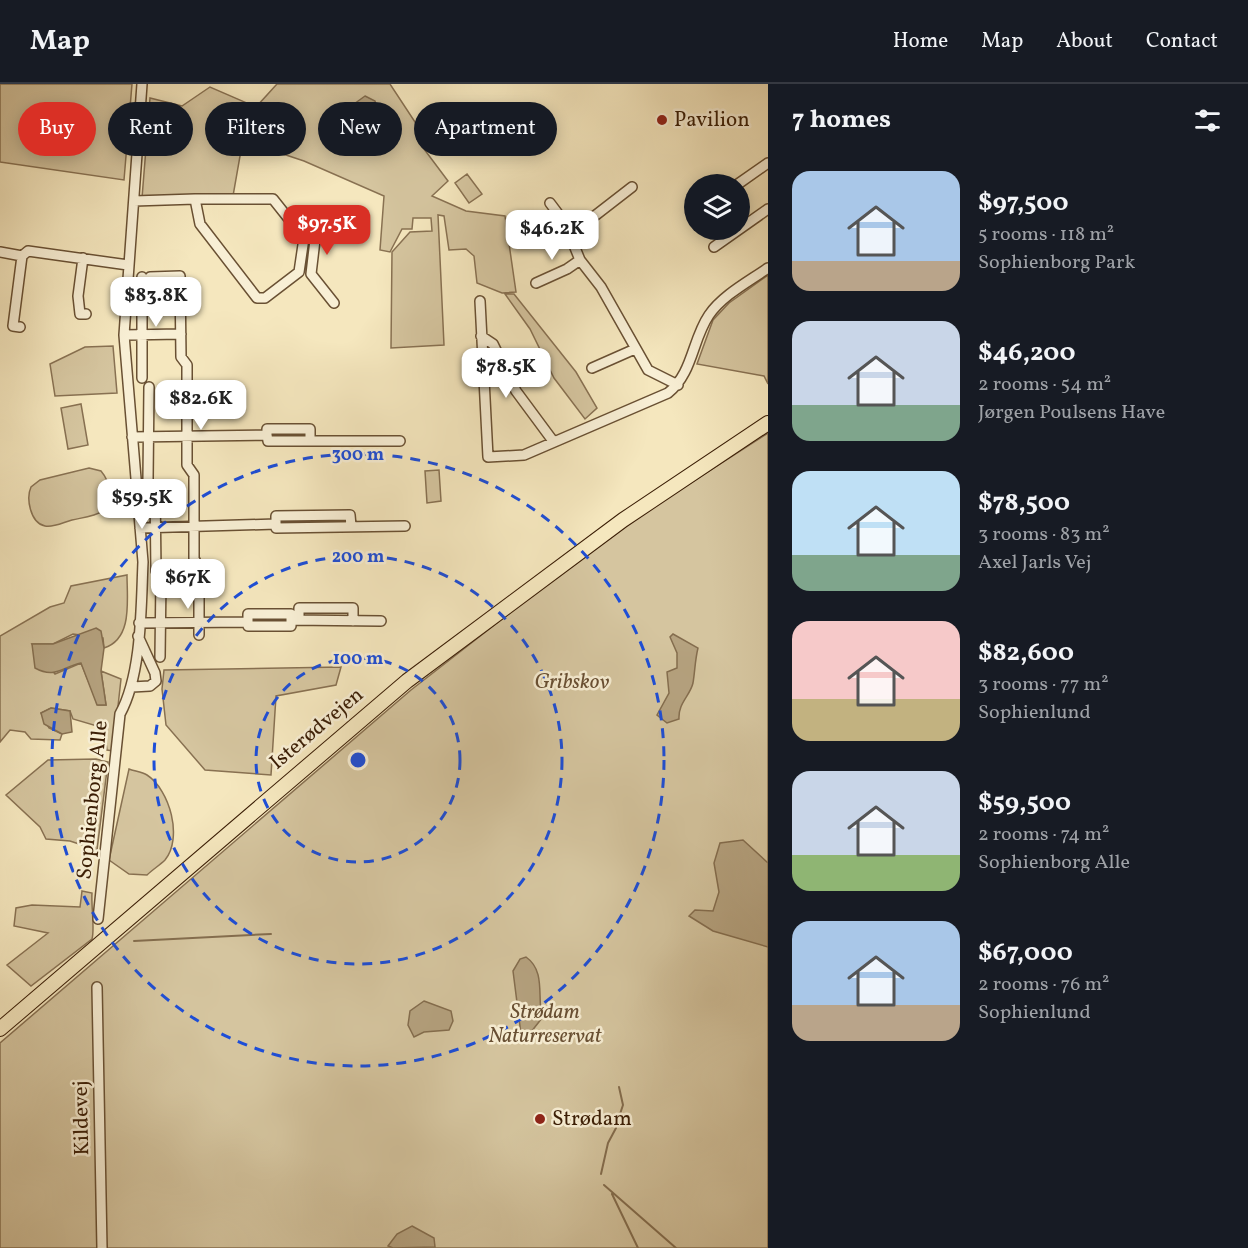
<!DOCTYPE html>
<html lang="en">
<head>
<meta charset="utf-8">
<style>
	body { margin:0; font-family:Vollkorn,serif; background:#242831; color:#f1f3f6; height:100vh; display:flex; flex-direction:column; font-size:22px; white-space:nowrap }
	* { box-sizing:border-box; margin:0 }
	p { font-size:20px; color:#9ea1a6 }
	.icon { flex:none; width:33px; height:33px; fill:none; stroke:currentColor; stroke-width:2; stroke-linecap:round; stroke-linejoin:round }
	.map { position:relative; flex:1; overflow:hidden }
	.details { display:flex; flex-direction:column; background:#171b24; width:480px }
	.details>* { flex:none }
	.guide { position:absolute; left:18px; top:18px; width:570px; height:54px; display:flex; gap:12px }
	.buttons { position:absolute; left:684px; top:90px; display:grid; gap:12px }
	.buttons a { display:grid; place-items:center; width:66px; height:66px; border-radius:50%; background:#171b24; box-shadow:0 3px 15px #0003; font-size:30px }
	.price { position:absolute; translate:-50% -51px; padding:0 14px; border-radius:12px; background:#fff; color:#222; font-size:20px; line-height:39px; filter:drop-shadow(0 2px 3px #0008) }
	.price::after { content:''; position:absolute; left:50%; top:36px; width:18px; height:14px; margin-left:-9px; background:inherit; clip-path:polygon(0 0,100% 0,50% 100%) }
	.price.current { background:#d93025; color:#fff }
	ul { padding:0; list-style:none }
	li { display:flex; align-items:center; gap:18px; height:150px; padding:0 24px }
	li span { display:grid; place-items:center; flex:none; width:168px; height:120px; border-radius:18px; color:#555 }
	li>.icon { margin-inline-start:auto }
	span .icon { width:72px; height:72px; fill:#fffc; stroke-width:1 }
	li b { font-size:26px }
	h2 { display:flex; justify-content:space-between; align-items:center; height:72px; padding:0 24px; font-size:26px }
	.chip { padding:0 21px; border-radius:27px; background:#171b24; box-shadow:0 3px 15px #0003; font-size:21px; line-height:54px }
	.chip.current { background:#d93025; color:#fff }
	header { display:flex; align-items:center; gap:36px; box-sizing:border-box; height:84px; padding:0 30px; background:#171b24; border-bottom:2px solid #363941 }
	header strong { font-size:28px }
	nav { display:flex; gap:33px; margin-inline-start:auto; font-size:21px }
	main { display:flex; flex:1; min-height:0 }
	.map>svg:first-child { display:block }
	.green { fill:#d5c59f; stroke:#887152; stroke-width:1.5 }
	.water { fill:#b5a27f; stroke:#846d4e; stroke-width:1.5 }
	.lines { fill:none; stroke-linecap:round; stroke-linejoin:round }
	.stream { stroke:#846d4e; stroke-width:2 }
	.minor-casing { stroke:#695033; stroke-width:12 }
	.highway-casing { stroke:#3a1d05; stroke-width:16 }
	.minor { stroke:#f8efd5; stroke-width:9 }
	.highway { stroke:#f5e7be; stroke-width:14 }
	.ring { fill:none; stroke:#1d4ed8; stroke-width:3; stroke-dasharray:10 8 }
	.poi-dot { fill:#8f2418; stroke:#f8efd5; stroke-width:2 }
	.labels { text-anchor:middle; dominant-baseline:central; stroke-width:5; stroke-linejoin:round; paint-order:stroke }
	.poi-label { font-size:21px; fill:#3a1d05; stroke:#f8efd5; text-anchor:start }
	.park-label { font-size:21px; font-style:italic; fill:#684f33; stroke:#f8efd5 }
	.street-label { font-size:21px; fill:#3a1d05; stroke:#f8efd5 }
	.centre { fill:#1d4ed8; stroke:#f8efd5; stroke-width:3 }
	.ring-label { font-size:18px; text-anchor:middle; font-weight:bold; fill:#1d4ed8; stroke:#f8efd5; stroke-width:5; stroke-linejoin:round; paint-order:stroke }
</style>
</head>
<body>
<header>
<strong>Map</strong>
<nav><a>Home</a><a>Map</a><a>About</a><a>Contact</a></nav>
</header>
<main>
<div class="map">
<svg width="768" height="1164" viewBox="0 0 768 1164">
	<rect width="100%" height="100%" fill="#f5e7be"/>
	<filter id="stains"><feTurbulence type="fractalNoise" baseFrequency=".00333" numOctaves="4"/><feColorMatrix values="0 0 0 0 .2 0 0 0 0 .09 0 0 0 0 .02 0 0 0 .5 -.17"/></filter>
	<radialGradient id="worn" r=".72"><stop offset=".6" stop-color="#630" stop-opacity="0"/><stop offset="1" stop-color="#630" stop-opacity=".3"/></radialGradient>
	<path class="green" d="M0 0H132L124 96 0 78Z
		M277 0H390L417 41 418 57 448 97 432 112 466 127 505 132 516 208 502 209 477 199 474 172 466 165 449 166 444 132 438 131 444 261 391 264 392 168 410 148 432 147 431 134H413L412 145H402L390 168 380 166 384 112 304 77 259 62 244 68 240 72 233 112 142 114 150 14 182 22 210 3 256 23Z
		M467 90 482 110 469 119 455 99Z
		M768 191V300L764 292 697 280 713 236 729 219Z
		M505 210H514L576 288 597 324 585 335 554 294 530 245Z
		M113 262 117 309 55 312 50 280 85 263Z
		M81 320 88 361 68 365 61 324Z
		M768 349V1164H0V959L411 606 565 486 653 423Z
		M89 384 101 387C107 394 109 400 110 408 115 431 89 432 72 436 64 438 53 444 45 442 30 439 26 414 31 403L40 396Z
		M439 386 441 417 427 419 425 387Z
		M127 491C127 516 133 555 104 564L103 554 73 550 53 560H32L55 590 81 579 98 621H106L101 587 121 595 113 667 107 666 104 644 73 635 70 627 51 624 41 629 49 644 62 650 60 656 31 655 25 648 10 646 0 658V552L50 523 64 519 71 502Z
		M341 583 336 601 276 612 271 691 205 686 166 641 162 605 164 586Z
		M96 675 108 678 97 766 70 757 46 755 40 743 6 711 48 676Z
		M129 685C134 687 142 688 147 691 170 706 183 754 165 776 160 781 152 786 147 791L129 790 109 776Z
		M82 807 92 809C91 822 95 845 92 855L31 902 7 881 48 849 14 842 16 824 32 821 80 823Z"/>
	<path class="water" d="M365 12 375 17 379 31 373 37 358 42 346 29 354 20Z
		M96 544 101 547 104 564 101 587 106 621H97L81 579C62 583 55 595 35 584L32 560H53Z
		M673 550 698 564C695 576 695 587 693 599 690 612 678 619 679 635L667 639 657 631 669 609 667 588 677 584V569L670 553Z
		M51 624 70 627 72 648 62 650 44 640 41 629Z
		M743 756 768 779V863L713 847 689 832 695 826 713 827 719 808 714 779 720 759Z
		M526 873C546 887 537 913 542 934L531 948 521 950 513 887 520 875Z
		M424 917 451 927 453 937 449 946 424 948 414 953 408 941 410 927Z
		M412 1142 434 1154 435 1163 393 1164 388 1162 397 1150Z"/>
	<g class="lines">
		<path class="stream" d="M134 857 271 850
			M619 1033 623 1021 619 1003
			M601 1090 608 1059 616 1044
			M604 1101 676 1164
			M612 1110 638 1164"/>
		<defs>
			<path id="minor" d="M738 100 768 79
				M134 117 195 115 200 140 257 214H265L299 188 304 154 273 115H195
				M550 119 565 139 580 176 601 203 648 286 678 301
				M567 144 592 134 632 103
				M714 163 768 125
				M0 168 22 172 28 167 128 181
				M83 174 78 212 80 230H86
				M150 193 180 192 181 273 187 281V381L194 391V474L199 485V551
				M536 199 567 185 580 176
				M480 217 488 373 524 371 668 309C693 289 692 256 709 231 723 211 748 198 768 184
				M334 219 311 190 315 156 348 131
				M20 243 13 242 22 172
				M124 251 181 250
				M481 252 493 260 516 307 553 357
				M592 284 635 265
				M142 294V193
				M267 351V345H310V357
				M132 353 267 351 268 357H400
				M148 395 149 303
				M155 404 156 487
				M276 440V432L350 431 351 442
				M140 444 276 440V444L405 442
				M291 536 381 537
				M299 536V524H353V537
				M139 539 248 538V542H291V530H248V538
				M160 573 161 494
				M132 603 150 602 156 597 155 589 138 552
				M98 835 120 630C142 590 141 523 143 478L124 251 142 0
				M97 903 102 1164"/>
			<path id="highway" d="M0 945 407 597 623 436 768 339"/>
		</defs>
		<use href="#minor" class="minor-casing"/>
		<use href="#highway" class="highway-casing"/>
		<use href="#minor" class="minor"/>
		<use href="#highway" class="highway"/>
	</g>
	<g class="ring">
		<circle cx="358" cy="676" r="102"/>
		<circle cx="358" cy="676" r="204"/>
		<circle cx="358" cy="676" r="306"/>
	</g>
	<g class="poi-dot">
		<circle cx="662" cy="36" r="6"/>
		<circle cx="540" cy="1035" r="6"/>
	</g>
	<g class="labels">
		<g class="poi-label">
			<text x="674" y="36">Pavilion</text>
			<text x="552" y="1035">Strødam</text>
		</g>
		<g class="park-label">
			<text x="572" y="598">Gribskov</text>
			<text x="545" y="928">Strødam<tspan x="545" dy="24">Naturreservat</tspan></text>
		</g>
		<g class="street-label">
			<text transform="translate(317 645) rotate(-40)">Isterødvejen</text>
			<text transform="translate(93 716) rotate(-84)">Sophienborg Alle</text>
			<text transform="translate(82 1034) rotate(-91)">Kildevej</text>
		</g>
	</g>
	<circle cx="358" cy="676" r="9" class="centre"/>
	<g class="ring-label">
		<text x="358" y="376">300 m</text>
		<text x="358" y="478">200 m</text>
		<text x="358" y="580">100 m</text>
	</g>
	<rect width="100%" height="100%" filter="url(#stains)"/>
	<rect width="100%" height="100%" fill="url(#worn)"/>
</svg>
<div class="buttons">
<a><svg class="icon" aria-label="layers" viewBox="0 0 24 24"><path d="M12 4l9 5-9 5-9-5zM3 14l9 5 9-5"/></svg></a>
</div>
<b class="price current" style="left:327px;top:172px">$97.5K</b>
<b class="price" style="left:552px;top:177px">$46.2K</b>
<b class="price" style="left:156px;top:244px">$83.8K</b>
<b class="price" style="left:506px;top:315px">$78.5K</b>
<b class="price" style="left:201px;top:347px">$82.6K</b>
<b class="price" style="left:142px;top:446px">$59.5K</b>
<b class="price" style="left:188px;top:526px">$67K</b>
<div class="guide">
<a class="chip current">Buy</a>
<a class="chip">Rent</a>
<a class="chip">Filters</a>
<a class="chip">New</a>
<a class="chip">Apartment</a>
</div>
</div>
<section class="details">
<h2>7 homes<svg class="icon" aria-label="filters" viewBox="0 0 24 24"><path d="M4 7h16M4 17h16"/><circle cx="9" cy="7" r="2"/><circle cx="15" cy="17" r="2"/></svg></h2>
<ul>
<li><span style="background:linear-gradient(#a9c7e8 75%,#b9a48a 0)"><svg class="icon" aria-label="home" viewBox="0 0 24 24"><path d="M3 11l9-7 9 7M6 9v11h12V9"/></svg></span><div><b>$97,500</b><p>5 rooms · 118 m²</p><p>Sophienborg Park</p></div></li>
<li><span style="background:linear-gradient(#c9d6e8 70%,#7fa58c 0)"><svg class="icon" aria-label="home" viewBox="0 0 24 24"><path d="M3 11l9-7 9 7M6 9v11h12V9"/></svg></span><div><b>$46,200</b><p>2 rooms · 54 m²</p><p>Jørgen Poulsens Have</p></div></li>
<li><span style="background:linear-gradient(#bfe0f5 70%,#7fa58c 0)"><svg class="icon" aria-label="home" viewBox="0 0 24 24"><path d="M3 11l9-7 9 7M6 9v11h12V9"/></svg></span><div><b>$78,500</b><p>3 rooms · 83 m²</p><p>Axel Jarls Vej</p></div></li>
<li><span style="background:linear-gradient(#f6c9c9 65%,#c2b280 0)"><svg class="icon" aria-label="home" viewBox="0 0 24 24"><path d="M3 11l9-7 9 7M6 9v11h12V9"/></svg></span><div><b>$82,600</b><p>3 rooms · 77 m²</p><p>Sophienlund</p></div></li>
<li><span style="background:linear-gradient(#c9d6e8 70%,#8fb573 0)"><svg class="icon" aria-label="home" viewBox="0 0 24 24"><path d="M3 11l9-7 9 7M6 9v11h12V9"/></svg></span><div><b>$59,500</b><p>2 rooms · 74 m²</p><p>Sophienborg Alle</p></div></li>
<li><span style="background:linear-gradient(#a9c7e8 70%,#b9a48a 0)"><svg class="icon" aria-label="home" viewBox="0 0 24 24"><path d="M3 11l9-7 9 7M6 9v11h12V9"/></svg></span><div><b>$67,000</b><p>2 rooms · 76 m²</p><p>Sophienlund</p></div></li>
</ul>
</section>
</main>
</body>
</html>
